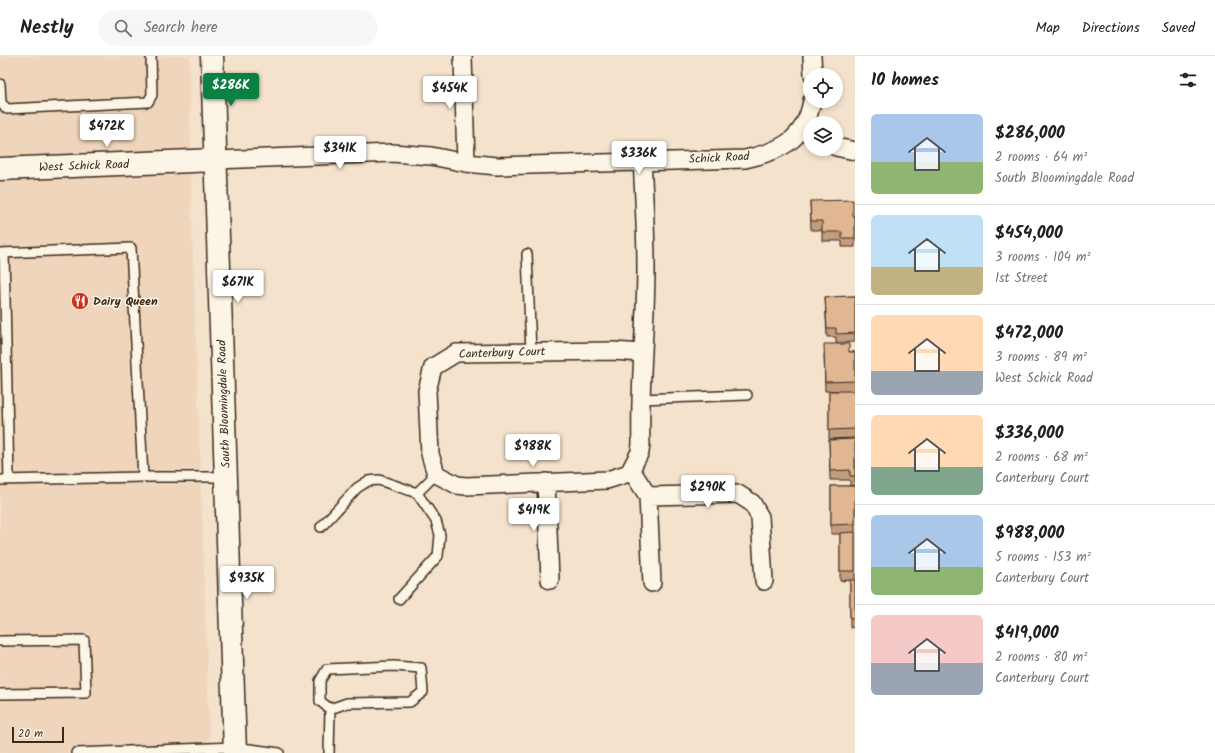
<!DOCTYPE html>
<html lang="en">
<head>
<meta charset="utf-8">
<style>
	body { margin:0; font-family:Kalam,sans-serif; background:#f6f6f6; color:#202124; height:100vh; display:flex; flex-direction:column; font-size:15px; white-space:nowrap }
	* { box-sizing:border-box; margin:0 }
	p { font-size:13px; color:#757577 }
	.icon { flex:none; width:22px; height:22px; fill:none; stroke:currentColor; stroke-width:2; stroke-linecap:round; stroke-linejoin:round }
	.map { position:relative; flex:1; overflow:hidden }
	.details { display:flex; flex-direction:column; background:#fff; width:360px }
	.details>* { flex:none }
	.tools { position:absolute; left:803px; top:12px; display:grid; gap:8px }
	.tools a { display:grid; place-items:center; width:40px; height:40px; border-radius:50%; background:#fff; box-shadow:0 2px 6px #0003; font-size:20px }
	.scale { position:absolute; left:12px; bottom:10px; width:52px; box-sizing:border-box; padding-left:4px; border:2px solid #3b2a1e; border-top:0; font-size:11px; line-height:14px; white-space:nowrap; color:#3b2a1e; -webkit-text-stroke:3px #fcf5e5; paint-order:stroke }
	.price { position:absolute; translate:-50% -34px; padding:0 9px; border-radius:4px; background:#fff; color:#222; font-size:13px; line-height:26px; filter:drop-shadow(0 1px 2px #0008) }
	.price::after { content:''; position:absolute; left:50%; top:24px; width:12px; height:9px; margin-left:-6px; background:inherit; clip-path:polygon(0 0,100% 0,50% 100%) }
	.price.selected { background:#0b8043; color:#fff }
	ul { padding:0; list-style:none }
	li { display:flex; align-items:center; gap:12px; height:100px; padding:0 16px }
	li+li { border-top:1px solid #e0e0e0 }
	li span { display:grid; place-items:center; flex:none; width:112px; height:80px; border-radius:6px; color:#555 }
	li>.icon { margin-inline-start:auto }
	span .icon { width:48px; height:48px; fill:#fffc; stroke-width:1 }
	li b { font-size:17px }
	h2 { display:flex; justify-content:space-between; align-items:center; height:48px; padding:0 16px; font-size:17px }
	header { display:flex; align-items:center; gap:24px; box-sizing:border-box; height:56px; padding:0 20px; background:#fff; border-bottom:1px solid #e0e0e0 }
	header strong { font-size:19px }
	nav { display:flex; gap:22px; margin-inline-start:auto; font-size:14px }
	.search { width:280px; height:36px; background:#f6f6f6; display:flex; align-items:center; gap:10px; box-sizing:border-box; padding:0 14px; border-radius:22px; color:#757577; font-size:15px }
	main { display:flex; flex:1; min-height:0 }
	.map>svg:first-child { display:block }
	.built { fill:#eed5bb }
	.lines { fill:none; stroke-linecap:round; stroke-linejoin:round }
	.service-casing { stroke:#3b2a1e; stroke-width:12 }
	.minor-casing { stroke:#3b2a1e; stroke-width:20 }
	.tertiary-casing { stroke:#3b2a1e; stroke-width:25 }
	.secondary-casing { stroke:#3b2a1e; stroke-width:25 }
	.service { stroke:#fcf5e5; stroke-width:9 }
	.minor { stroke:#fcf5e5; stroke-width:17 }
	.tertiary { stroke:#fcf5e5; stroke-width:22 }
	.secondary { stroke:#fcf5e5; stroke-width:22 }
	.wall { fill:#c29d7e; stroke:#3b2a1e }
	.building { fill:#e1b692; stroke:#3b2a1e }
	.labels { text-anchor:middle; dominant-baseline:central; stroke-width:3; stroke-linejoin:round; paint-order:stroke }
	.street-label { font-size:12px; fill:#3b2a1e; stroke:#fcf5e5 }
	.poi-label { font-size:12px; font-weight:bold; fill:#3b2a1e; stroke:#fcf5e5; text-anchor:start }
</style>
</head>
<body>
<header>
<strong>Nestly</strong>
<div class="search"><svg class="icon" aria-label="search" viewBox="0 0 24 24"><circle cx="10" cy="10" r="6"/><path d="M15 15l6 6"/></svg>Search here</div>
<nav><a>Map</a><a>Directions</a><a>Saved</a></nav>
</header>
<main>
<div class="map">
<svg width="855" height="697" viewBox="0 0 855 697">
	<rect width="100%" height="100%" fill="#f4e2cc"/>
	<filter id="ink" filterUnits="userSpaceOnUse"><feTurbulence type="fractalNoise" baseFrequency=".025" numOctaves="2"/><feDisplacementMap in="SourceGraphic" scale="8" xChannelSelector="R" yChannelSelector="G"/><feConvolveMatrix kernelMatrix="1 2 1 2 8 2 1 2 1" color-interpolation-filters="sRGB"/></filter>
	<g filter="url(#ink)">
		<path class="built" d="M0 0H189L191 95 0 105Z
			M190 110 210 697H0V121Z"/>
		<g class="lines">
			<defs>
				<path id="service" d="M0 28 1 47 7 53 148 46 152 39 151 0
					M0 197 131 192 143 421H226
					M4 197 9 424
					M527 198 531 296
					M640 343 747 339
					M0 424 143 421
					M417 437 436 418
					M321 471 357 432 368 425 379 424 417 437 436 465 440 479 438 500 399 543
					M0 585 84 584 86 637 0 638
					M76 697 235 691 279 697
					M329 697 330 653 347 647 410 646 423 636 421 612 394 610 327 613 320 625V645L330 653"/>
				<path id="minor" d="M463 0 466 107
					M812 0 813 19
					M836 91 855 95
					M216 104 392 97 431 100 466 107 497 110 745 103C781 95 805 84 812 45
					M642 104C644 140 646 176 646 211 646 270 639 329 641 388L640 396 629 417 607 424 466 430 457 429 436 418 430 398 427 335 433 311 456 297 613 295 643 297
					M631 414 648 440 738 438 752 447 760 461 764 525
					M546 426 550 524
					M648 440 652 527"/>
				<path id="tertiary" d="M0 113 216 104"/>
				<path id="secondary" d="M212 0 235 697"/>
			</defs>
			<use href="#service" class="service-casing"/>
			<use href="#minor" class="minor-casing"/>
			<use href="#tertiary" class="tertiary-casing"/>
			<use href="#secondary" class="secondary-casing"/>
			<use href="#service" class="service"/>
			<use href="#minor" class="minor"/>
			<use href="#tertiary" class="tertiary"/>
			<use href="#secondary" class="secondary"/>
		</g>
		<path class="wall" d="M810 145 853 160H855V191H842V185H822V174H811Z
			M855 240V286L836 287V281H827L825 241Z
			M849 296H855V382L829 383V335H841H825L824 298Z
			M855 383V429L850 430V424H830L829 384Z
			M831 430H855V571L850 572V524L840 525V478H831Z"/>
		<path class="building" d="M853 144V160H855V182H842V176H822V165H811L810 145Z
			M855 240V277L836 278V272H827L825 241Z
			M824 288H849V296H855V325L825 326Z
			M829 335H855V373L829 374Z
			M855 383V420H850V414L830 415 829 384Z
			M831 430H855V468L831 469Z
			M855 476V515H840V477Z
			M850 524H855V562H850Z"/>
	</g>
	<defs>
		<symbol id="restaurant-disc" viewBox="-11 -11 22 22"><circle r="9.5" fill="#c8321e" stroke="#fcf5e5"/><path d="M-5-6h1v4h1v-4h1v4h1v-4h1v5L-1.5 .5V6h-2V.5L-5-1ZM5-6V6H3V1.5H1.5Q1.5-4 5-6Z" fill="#fff"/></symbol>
	</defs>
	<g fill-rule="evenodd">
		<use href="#restaurant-disc" x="70" y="235" width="20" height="20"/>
	</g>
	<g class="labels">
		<g class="street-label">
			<text transform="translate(719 102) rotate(-3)">Schick Road</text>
			<text transform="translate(84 110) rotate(-2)">West Schick Road</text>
			<text transform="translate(502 297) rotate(-2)">Canterbury Court</text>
			<text transform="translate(224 348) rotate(-92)">South Bloomingdale Road</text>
		</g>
		<g class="poi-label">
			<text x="93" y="245">Dairy Queen</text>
		</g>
	</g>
</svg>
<div class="tools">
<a><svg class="icon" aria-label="locate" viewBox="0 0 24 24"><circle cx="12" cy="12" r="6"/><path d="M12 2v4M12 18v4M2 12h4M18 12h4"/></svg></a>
<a><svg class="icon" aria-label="layers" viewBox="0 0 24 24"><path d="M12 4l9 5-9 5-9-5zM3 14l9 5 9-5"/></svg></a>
</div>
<div class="scale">20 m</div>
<b class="price selected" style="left:231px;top:51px">$286K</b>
<b class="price" style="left:450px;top:54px">$454K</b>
<b class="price" style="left:107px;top:92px">$472K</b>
<b class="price" style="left:340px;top:114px">$341K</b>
<b class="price" style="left:639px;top:119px">$336K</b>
<b class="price" style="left:238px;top:248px">$671K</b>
<b class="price" style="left:533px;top:412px">$988K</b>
<b class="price" style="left:708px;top:453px">$290K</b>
<b class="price" style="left:534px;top:476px">$419K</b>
<b class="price" style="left:247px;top:544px">$935K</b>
</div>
<section class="details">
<h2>10 homes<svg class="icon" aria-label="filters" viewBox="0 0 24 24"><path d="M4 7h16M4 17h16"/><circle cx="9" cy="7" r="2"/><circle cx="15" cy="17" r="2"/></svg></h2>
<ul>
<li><span style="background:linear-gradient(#a9c7e8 60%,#8fb573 0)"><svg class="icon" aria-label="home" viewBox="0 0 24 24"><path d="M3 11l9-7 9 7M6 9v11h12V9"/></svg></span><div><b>$286,000</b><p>2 rooms · 64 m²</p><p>South Bloomingdale Road</p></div></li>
<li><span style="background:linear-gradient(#bfe0f5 65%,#c2b280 0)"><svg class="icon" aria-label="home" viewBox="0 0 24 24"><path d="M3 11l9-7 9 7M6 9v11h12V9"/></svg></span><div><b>$454,000</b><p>3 rooms · 104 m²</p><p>1st Street</p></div></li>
<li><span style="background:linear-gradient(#ffd9b3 70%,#9aa5b1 0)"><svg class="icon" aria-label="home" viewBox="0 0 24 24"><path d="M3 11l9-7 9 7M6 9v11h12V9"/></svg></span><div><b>$472,000</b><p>3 rooms · 89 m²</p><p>West Schick Road</p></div></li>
<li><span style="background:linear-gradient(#ffd9b3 65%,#7fa58c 0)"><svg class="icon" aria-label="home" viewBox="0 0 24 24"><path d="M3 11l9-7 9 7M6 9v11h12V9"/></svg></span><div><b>$336,000</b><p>2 rooms · 68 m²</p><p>Canterbury Court</p></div></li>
<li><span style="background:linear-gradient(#a9c7e8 65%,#8fb573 0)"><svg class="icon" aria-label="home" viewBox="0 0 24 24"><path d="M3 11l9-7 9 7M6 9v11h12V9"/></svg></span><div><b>$988,000</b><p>5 rooms · 153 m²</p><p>Canterbury Court</p></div></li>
<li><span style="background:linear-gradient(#f6c9c9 60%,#9aa5b1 0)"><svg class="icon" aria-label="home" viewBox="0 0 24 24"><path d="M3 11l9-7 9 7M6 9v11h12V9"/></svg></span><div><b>$419,000</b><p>2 rooms · 80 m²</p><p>Canterbury Court</p></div></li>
</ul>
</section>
</main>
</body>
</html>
